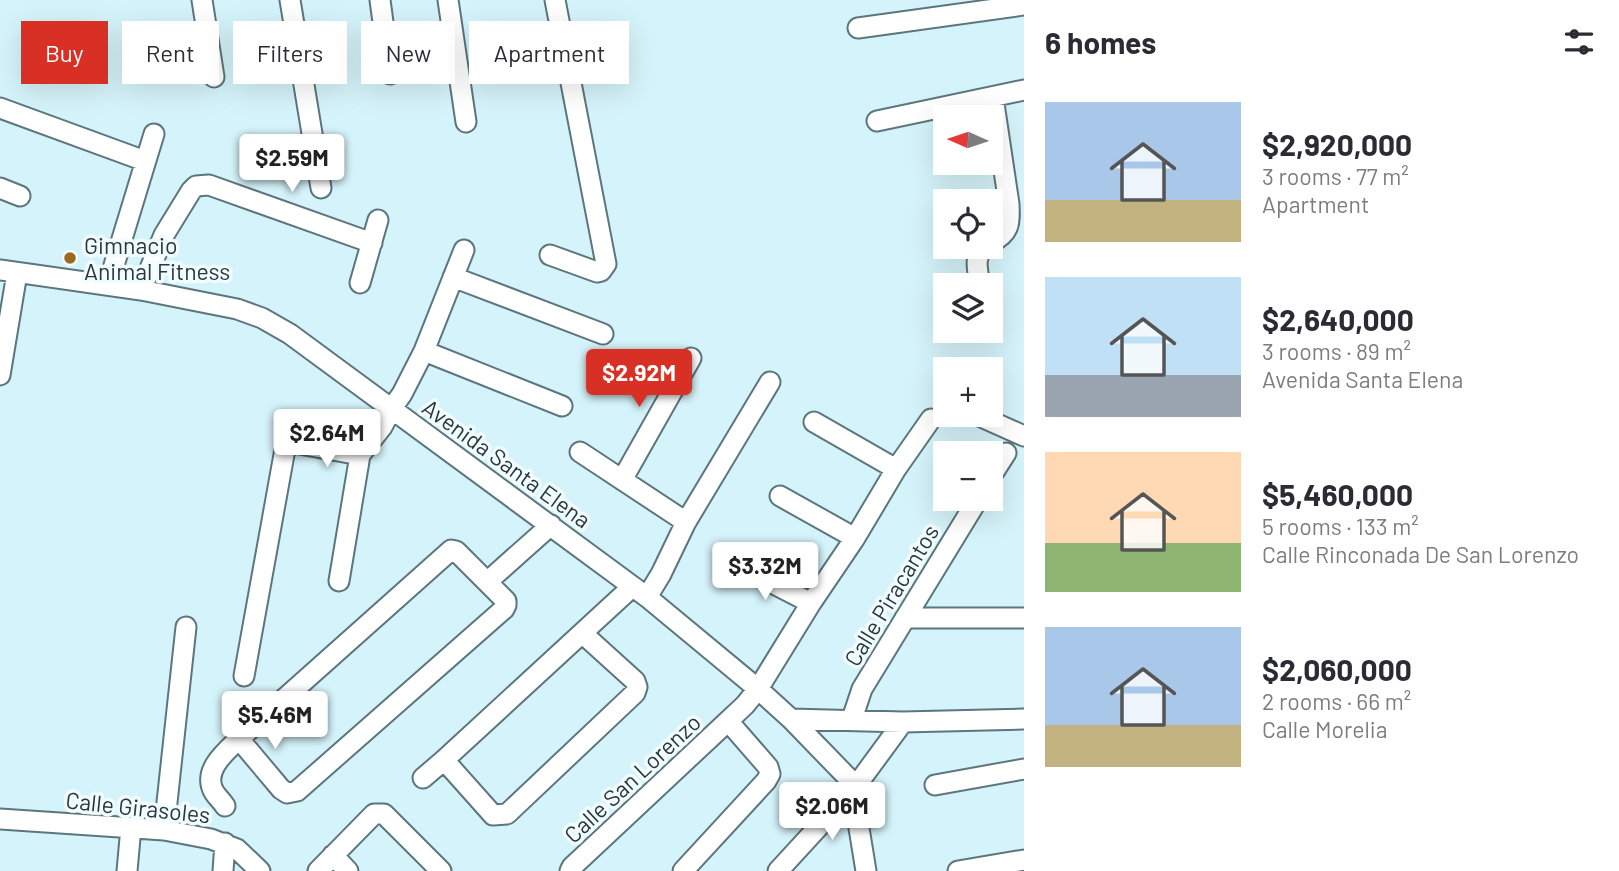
<!DOCTYPE html>
<html lang="en">
<head>
<meta charset="utf-8">
<style>
	body { margin:0; font-family:Barlow,sans-serif; background:#f2f2f3; color:#2b2b33; height:100vh; display:flex; flex-direction:column; font-size:26px; white-space:nowrap }
	* { box-sizing:border-box; margin:0 }
	p { font-size:23px; color:#7c7c81 }
	.icon { flex:none; width:38px; height:38px; fill:none; stroke:currentColor; stroke-width:2; stroke-linecap:round; stroke-linejoin:round }
	.map { position:relative; flex:1; overflow:hidden }
	.drawer { display:flex; flex-direction:column; background:#fff; width:595px }
	.drawer>* { flex:none }
	.banner { position:absolute; left:21px; top:21px; width:665px; height:63px; display:flex; gap:14px }
	.needle { width:46px; rotate:273deg }
	.buttons { position:absolute; left:933px; top:105px; display:grid; gap:14px }
	.buttons a { display:grid; place-items:center; width:70px; height:70px; border-radius:0px; background:#fff; box-shadow:0 7px 28px #0002; font-size:35px }
	.price { position:absolute; translate:-50% -60px; padding:0 16px; border-radius:7px; background:#fff; color:#222; font-size:23px; line-height:46px; filter:drop-shadow(0 2px 4px #0008) }
	.price::after { content:''; position:absolute; left:50%; top:42px; width:21px; height:16px; margin-left:-10px; background:inherit; clip-path:polygon(0 0,100% 0,50% 100%) }
	.price.on { background:#d93025; color:#fff }
	ul { padding:0; list-style:none }
	li { display:flex; align-items:center; gap:21px; height:175px; padding:0 21px }
	li span { display:grid; place-items:center; flex:none; width:196px; height:140px; border-radius:0px; color:#555 }
	li>.icon { margin-inline-start:auto }
	span .icon { width:84px; height:84px; fill:#fffc; stroke-width:1 }
	li b { font-size:30px }
	h2 { display:flex; justify-content:space-between; align-items:center; height:84px; padding:0 21px; font-size:30px }
	.pill { padding:0 24px; border-radius:0px; background:#fff; box-shadow:0 7px 28px #0002; font-size:24px; line-height:63px }
	.pill.on { background:#d93025; color:#fff }
	main { display:flex; flex:1; min-height:0 }
	.map>svg:first-child { display:block }
	.lines { fill:none; stroke-linecap:round; stroke-linejoin:round }
	.minor-casing { stroke:#5c767d; stroke-width:23 }
	.minor { stroke:#fff; stroke-width:19 }
	.poi-dot { fill:#9b691e; stroke:#f0fcff; stroke-width:2.5 }
	.labels { text-anchor:middle; dominant-baseline:central; stroke-width:7; stroke-linejoin:round; paint-order:stroke }
	.poi-label { font-size:23px; fill:#2b3639; stroke:#f0fcff; text-anchor:start }
	.street-label { font-size:23px; fill:#2b3639; stroke:#f0fcff }
</style>
</head>
<body>
<main>
<div class="map">
<svg width="1024" height="871" viewBox="0 0 1024 871">
	<rect width="100%" height="100%" fill="#d5f3fa"/>
	<g class="lines">
		<defs>
			<path id="minor" d="M202 0 214 77
				M290 0 321 188
				M380 0 390 74
				M448 0 466 122
				M858 28 1024 5
				M0 108 145 161
				M877 121 1024 90
				M0 188 20 196
				M990 243C1010 233 1010 224 1009 204L993 97
				M550 255 597 272 601 271 606 264 555 0
				M0 270 141 290 237 309 262 318 290 334 647 597 758 689 791 719 856 786
				M453 277 603 334
				M360 283 378 220
				M108 285 154 134
				M980 285C978 271 973 258 984 247
				M141 290 164 235 191 191 196 186 209 185 372 243
				M424 351 562 406
				M0 375 17 273
				M977 415 1024 436
				M814 422 896 469
				M580 452 686 522
				M990 478 1006 453
				M622 480 691 358
				M780 496 855 538
				M739 566 811 603
				M339 581 360 455 382 427 392 408 402 394 424 351 464 250
				M487 582 551 525
				M647 597 661 574 686 522 770 382
				M905 618H1024
				M244 676 285 449 294 443 360 455
				M791 719 903 722 1024 719
				M852 719 862 689 978 499
				M444 760 493 815 507 814 635 693 637 687 635 681 582 633
				M423 778 444 760 632 587
				M935 785 1024 769
				M856 786 858 822 866 871
				M225 806C222 801 217 797 214 792 202 771 225 752 239 739L451 550 456 551 506 601V605L504 609 297 791 287 793 281 789 239 739
				M0 819 164 830 211 839 237 849 260 871
				M164 830 186 627
				M333 855 348 871
				M127 871 131 827
				M223 871 225 843
				M318 871 374 814H384L441 871
				M570 871 572 867 728 721 745 705 758 689 811 603 855 538 896 469 931 419
				M683 871 766 781 770 774 768 767 728 721
				M778 871 856 786 903 722
				M958 871 1024 860"/>
		</defs>
		<use href="#minor" class="minor-casing"/>
		<use href="#minor" class="minor"/>
	</g>
	<circle class="poi-dot" cx="70" cy="258" r="7"/>
	<g class="labels">
		<g class="poi-label">
			<text x="84" y="245">Gimnacio<tspan x="84" dy="26">Animal Fitness</tspan></text>
		</g>
		<g class="street-label">
			<text transform="translate(507 463) rotate(36)">Avenida Santa Elena</text>
			<text transform="translate(891 595) rotate(-59)">Calle Piracantos</text>
			<text transform="translate(632 778) rotate(-43)">Calle San Lorenzo</text>
			<text transform="translate(138 807) rotate(6)">Calle Girasoles</text>
		</g>
	</g>
</svg>
<div class="buttons">
<a><svg class="needle" viewBox="-14 -14 28 28"><path d="M0-13l5 13h-10z" fill="#e53935"/><path d="M0 13l5-13h-10z" fill="#7c7c81"/></svg></a>
<a><svg class="icon" aria-label="locate" viewBox="0 0 24 24"><circle cx="12" cy="12" r="6"/><path d="M12 2v4M12 18v4M2 12h4M18 12h4"/></svg></a>
<a><svg class="icon" aria-label="layers" viewBox="0 0 24 24"><path d="M12 4l9 5-9 5-9-5zM3 14l9 5 9-5"/></svg></a>
<a>+</a>
<a>−</a>
</div>
<b class="price" style="left:292px;top:194px">$2.59M</b>
<b class="price on" style="left:639px;top:409px">$2.92M</b>
<b class="price" style="left:327px;top:469px">$2.64M</b>
<b class="price" style="left:765px;top:602px">$3.32M</b>
<b class="price" style="left:275px;top:751px">$5.46M</b>
<b class="price" style="left:832px;top:842px">$2.06M</b>
<div class="banner">
<a class="pill on">Buy</a>
<a class="pill">Rent</a>
<a class="pill">Filters</a>
<a class="pill">New</a>
<a class="pill">Apartment</a>
</div>
</div>
<section class="drawer">
<h2>6 homes<svg class="icon" aria-label="filters" viewBox="0 0 24 24"><path d="M4 7h16M4 17h16"/><circle cx="9" cy="7" r="2"/><circle cx="15" cy="17" r="2"/></svg></h2>
<ul>
<li><span style="background:linear-gradient(#a9c7e8 70%,#c2b280 0)"><svg class="icon" aria-label="home" viewBox="0 0 24 24"><path d="M3 11l9-7 9 7M6 9v11h12V9"/></svg></span><div><b>$2,920,000</b><p>3 rooms · 77 m²</p><p>Apartment</p></div></li>
<li><span style="background:linear-gradient(#bfe0f5 70%,#9aa5b1 0)"><svg class="icon" aria-label="home" viewBox="0 0 24 24"><path d="M3 11l9-7 9 7M6 9v11h12V9"/></svg></span><div><b>$2,640,000</b><p>3 rooms · 89 m²</p><p>Avenida Santa Elena</p></div></li>
<li><span style="background:linear-gradient(#ffd9b3 65%,#8fb573 0)"><svg class="icon" aria-label="home" viewBox="0 0 24 24"><path d="M3 11l9-7 9 7M6 9v11h12V9"/></svg></span><div><b>$5,460,000</b><p>5 rooms · 133 m²</p><p>Calle Rinconada De San Lorenzo</p></div></li>
<li><span style="background:linear-gradient(#a9c7e8 70%,#c2b280 0)"><svg class="icon" aria-label="home" viewBox="0 0 24 24"><path d="M3 11l9-7 9 7M6 9v11h12V9"/></svg></span><div><b>$2,060,000</b><p>2 rooms · 66 m²</p><p>Calle Morelia</p></div></li>
</ul>
</section>
</main>
</body>
</html>
